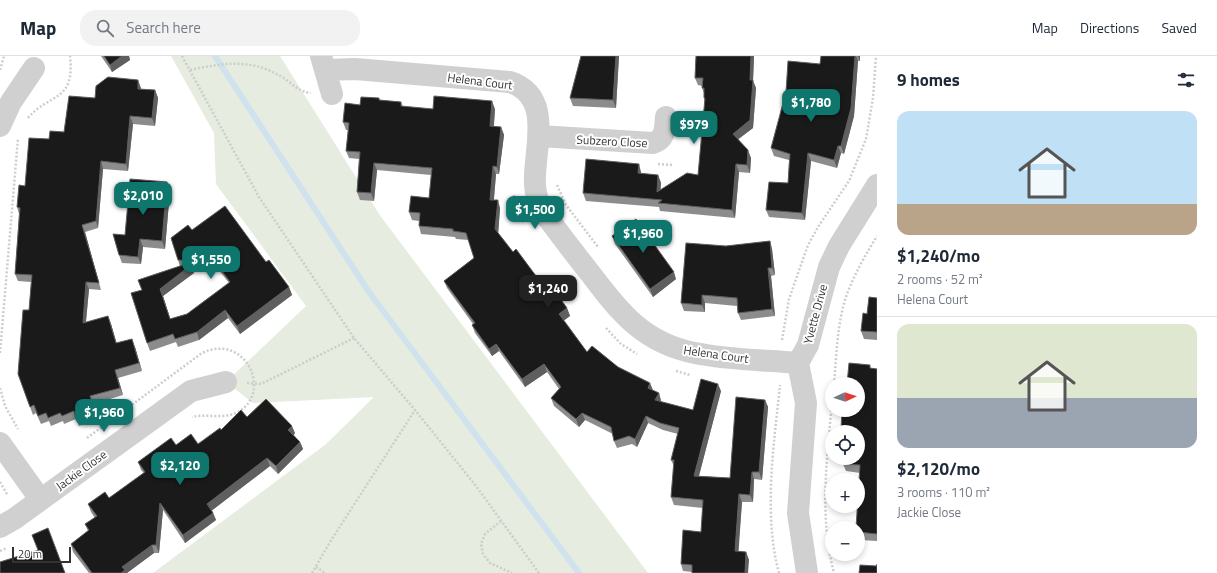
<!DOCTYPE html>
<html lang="en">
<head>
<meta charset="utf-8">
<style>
	body { margin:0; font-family:"Titillium Web",sans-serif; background:#f2f2f3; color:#1f2937; height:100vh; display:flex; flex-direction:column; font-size:15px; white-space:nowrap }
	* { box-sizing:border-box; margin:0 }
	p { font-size:13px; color:#747a83 }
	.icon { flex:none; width:22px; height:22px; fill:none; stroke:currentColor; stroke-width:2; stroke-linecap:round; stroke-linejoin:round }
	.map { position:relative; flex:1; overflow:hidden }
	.sheet { display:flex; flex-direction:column; background:#fff; width:340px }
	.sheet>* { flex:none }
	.needle { width:26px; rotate:86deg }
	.controls { position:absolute; left:825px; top:321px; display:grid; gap:8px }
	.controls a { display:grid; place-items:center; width:40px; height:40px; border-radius:50%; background:#fff; box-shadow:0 2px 6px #0003; font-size:20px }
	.scale { position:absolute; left:12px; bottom:10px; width:59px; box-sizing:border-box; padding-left:4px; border:2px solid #333; border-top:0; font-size:11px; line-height:14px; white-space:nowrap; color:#333; -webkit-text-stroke:3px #fff; paint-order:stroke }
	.price { position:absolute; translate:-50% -34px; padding:0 9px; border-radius:8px; background:#0f766e; color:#fff; font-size:13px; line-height:26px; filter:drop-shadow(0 1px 2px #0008) }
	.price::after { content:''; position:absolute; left:50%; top:24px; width:12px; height:9px; margin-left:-6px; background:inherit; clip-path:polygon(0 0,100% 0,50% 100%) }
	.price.active { background:#222; color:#fff }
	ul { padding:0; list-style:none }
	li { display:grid; align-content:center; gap:8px; height:212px; padding:0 20px }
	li+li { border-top:1px solid #e0e1e3 }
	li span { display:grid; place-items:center; height:124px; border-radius:12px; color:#555 }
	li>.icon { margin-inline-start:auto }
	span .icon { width:72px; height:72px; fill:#fffc; stroke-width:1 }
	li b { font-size:17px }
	h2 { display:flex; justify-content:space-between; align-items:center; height:48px; padding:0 20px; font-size:17px }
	header { display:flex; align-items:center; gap:24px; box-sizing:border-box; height:56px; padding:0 20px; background:#fff; border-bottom:1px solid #e0e1e3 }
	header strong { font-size:19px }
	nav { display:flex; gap:22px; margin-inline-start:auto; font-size:14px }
	.search { width:280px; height:36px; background:#f2f2f3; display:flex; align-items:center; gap:10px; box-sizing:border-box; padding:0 14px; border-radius:16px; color:#747a83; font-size:15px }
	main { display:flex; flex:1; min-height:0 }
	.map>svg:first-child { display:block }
	.green { fill:#e6ecdf }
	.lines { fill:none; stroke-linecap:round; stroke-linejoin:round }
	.stream { stroke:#cfe2ee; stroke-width:6 }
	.path { stroke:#cdcdcd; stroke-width:2.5; stroke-dasharray:2 2; stroke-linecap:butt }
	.minor { stroke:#d0d0d0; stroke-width:22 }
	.wall { fill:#8c8c8c; fill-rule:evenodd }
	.shaded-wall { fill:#5f5f5f }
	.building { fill:#1a1a1a; stroke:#5f5f5f }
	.labels { text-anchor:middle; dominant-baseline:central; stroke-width:4; stroke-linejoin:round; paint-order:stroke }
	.street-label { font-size:12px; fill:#333; stroke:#fff }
</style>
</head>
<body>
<header>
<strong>Map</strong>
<div class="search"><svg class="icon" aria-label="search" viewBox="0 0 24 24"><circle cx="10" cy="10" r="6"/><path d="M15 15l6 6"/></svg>Search here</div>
<nav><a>Map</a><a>Directions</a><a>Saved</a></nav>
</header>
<main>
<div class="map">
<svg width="877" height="517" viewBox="0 0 877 517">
	<rect width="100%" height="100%" fill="#fff"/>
	<path class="green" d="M171 0H280L379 158 648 517H153L325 389 374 341 253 347 226 326 306 250 216 128 214 77Z"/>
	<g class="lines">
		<path class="stream" d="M215 0 369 236 579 517"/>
		<path class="path" d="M182 0 259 141 354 282 415 354 476 430 539 517
			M0 14 4 0
			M190 14C223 7 251 2 282 21 292 27 298 36 311 37
			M28 62C50 36 75 47 70 0
			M658 108 672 109
			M557 129 566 149 598 191
			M514 139V152L524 167
			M606 272 621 288 637 298
			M782 284 789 243 808 189 818 171 849 125 866 83 873 42 876 0
			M0 297 18 82
			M676 315 690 319
			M247 327 261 328 354 282
			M834 328C837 294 837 257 852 226 859 210 868 195 877 180
			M0 332 5 350 18 373
			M832 346C827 403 819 461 834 517
			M87 382 202 297C246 276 273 337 238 356 223 364 207 357 192 361
			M0 426 8 440
			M501 465 485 478 481 488 483 498 490 507 512 517
			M0 495 7 492
			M316 511 325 517
			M312 517 330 486 415 354
			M779 517C763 458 774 388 780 329"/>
		<path class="minor" d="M321 0 332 38
			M326 14 355 13 510 26C555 41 533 95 535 128 535 139 539 147 544 157 559 177 574 197 590 217 620 257 644 287 695 297 729 304 764 304 798 307
			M0 70 11 46 34 12
			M539 80 653 87C666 83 665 72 666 61
			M0 387 40 443
			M0 471 14 463 191 335 226 326
			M807 517 798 457 806 347 798 307 808 289 829 211 839 190 877 129"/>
	</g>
	<path class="wall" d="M101 0H129L130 4 112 16Z
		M577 0H619L616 52 573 50 570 42 581 0Z
		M696 0H754L753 25 756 32 753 72 738 83 751 102 750 117 739 116 735 162 660 155 659 151 586 145 583 137 641 116V118L658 119 661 127 660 134 698 119 705 46 704 42V37L702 32V30L698 29 695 22Z
		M821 0H860V5H858L854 60 844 98 841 97 837 112 811 105 805 164 769 161 766 154 788 127 789 104 774 100 771 92 820 8Z
		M141 32V33L155 34 158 42 155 70 133 68 128 115 103 113 98 172 85 176 101 234 89 233 86 266 111 268 116 287 135 291 142 315 118 322 123 339 93 348 99 363 79 370 76 363 64 368 63 365 51 370 49 365 41 368 36 357 33 359 18 318 29 254 31 226 18 225 15 218 19 158 17 151 25 130 49 83 64 76 95 42Z
		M379 42 380 44 401 46 403 51 433 53H495L494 70 501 71 504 79 499 118H496L494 144 500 152 498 177 513 196 567 252 570 260 564 264 587 296 618 311 653 335 659 337 661 345V346L693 354 721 335 699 420 730 422 765 344 768 351 762 424 754 423 753 446H742L738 495 746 496 749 504 692 516 683 515 681 508 701 476 703 452 674 449 671 441 674 410 671 404 678 378 663 374 648 367 637 391 632 388 617 392 614 385 613 378 585 364 579 371 554 350 551 342 559 333 547 316 525 331 499 295 492 300 475 277 472 269 473 268 447 232 444 225 474 202 469 184 456 183 455 181 421 178 419 170V165L412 164 409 156 429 142 431 119 377 114 374 145 360 144 357 136 359 103 349 102 346 95 348 74H346L343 66 360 49Z
		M167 126 170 134 165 193 143 191 141 208 122 207 119 199 125 179Z
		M192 174 266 206 289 231 292 239 240 278 228 262 199 284 178 291 176 286 150 295 147 287 142 234 180 210 178 204ZM211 204 229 227 187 258 170 263 163 240 194 217 192 212 199 213Z
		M612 180 676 223 653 241 615 188Z
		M770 185 772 193 775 219 771 220 775 260 741 264 738 257 737 250 705 247V256L684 255 681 247 726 190Z
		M877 242V284L864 283 861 275 867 258Z
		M871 312 877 313V485L860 484 858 478 860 417 846 415 843 408 858 376H841V373Z
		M247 361 295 377 294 379 300 386 303 393 278 418 270 410 212 454 216 464 185 487 163 454 159 497H154L127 517H89L73 496 71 488 88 475 85 468 95 462 91 456 88 448 109 442 144 417 141 414 138 406 176 389 198 388 221 374Z"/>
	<path class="shaded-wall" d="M122 0H129L130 4 112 16 110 9Z
		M616 0H619L616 52 613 44Z
		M751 0H754L753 25 756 32 753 72 736 85 733 78 750 24Z
		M855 0H856L858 5 854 60 844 98 841 90Z
		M858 0H860V5Z
		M138 24 141 32V41L138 33Z
		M155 34 158 42 155 70 152 62Z
		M492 45 495 53 493 78 490 70Z
		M130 60 133 68 128 115 126 108Z
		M501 71 504 79 499 118 497 111Z
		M838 90 841 97 837 112 834 104Z
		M748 94 751 102 750 117 747 109Z
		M808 97 811 105 805 164 802 157Z
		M101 105 103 113 98 172 96 165Z
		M374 107 377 114 374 145 371 137Z
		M639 108 641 116V125L638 117Z
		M736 108 739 116 735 162 732 154Z
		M493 110 496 118 493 152 490 144Z
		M658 119 661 127 660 144 657 136Z
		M167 126 170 134 165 193 162 185Z
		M498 144 500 152 498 180 495 173Z
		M82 169 85 176 101 234 99 227Z
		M140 183 143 191 141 208 138 201Z
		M770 185 772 193 775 219 772 212Z
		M208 196 211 204 199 213 196 205Z
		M191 209 194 217 163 240 173 271 160 233Z
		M768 212 771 220 775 260 772 253Z
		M674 216 676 223 653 241 650 233Z
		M86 226 89 233 85 275 83 267Z
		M289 231 292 239 240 278 237 270Z
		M702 239 705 247V256L702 249Z
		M567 252 570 260 562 266 559 258Z
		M225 254 228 262 199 284 197 276Z
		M108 260 111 268 119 295 116 287Z
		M132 283 135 291 142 315 139 307Z
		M496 288 499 295 492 300 489 293Z
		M544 308 547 316 525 331 522 323Z
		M115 314 118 322 123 339 120 332Z
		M650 327 653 334 648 332Z
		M718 328 721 335 697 427 694 420Z
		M659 337 661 345 658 352 655 344Z
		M765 344 768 351 762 424 759 416Z
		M582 357 585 364 579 371 576 363Z
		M646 360 648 367 637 391 635 383Z
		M292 370 295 377 291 382 288 374Z
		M300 386 303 393 278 418 276 410Z
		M267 402 270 410 210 456 207 448Z
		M752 416 754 423 753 446 750 439Z
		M739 438 742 446 738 503 735 495Z
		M160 447 163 454 159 497 156 489Z
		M213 457 216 464 185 487 183 479Z
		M152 489 154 497 127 517H121L122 511Z
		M746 496 749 504 748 517H745Z"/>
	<path class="building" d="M104 0H122L110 9Z
		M581 0H616L613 44 570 42Z
		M696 0H751L750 24H753L750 64 733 78 748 94 747 109 736 108 732 154 658 147 662 144 583 137 586 103 639 108 638 117 658 119 657 136 687 117 698 119 705 42H704V32H702L703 22H695Z
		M821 0H855L851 52 841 90H838L834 104 808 97 802 157 766 154 769 126 788 127 790 98 771 92 786 36 788 5 820 8Z
		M108 21 138 24V33L155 34 152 62 130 60 126 108 101 105 96 165 82 169 99 227 86 226 83 267 108 260 116 287 132 283 139 307 115 314 120 332 90 340 96 355 76 363 74 355 62 360 60 357 48 362 46 357 38 360 34 349 30 351 18 318 23 254H29L32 219 15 218 20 152 17 151 19 129 25 130 29 82 49 83 50 75 64 76 69 40 95 42 96 30Z
		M434 40 492 45 490 70 501 71 497 111 493 110 490 144H498L495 173 513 196 516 193 539 224 544 220 567 252 559 258 587 296 592 290 618 311 650 327 648 332 659 337 655 344 693 354 701 323 718 328 694 420 730 422 736 341 765 344 759 416H752L750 439 739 438 735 495 746 496 745 517H692V509L681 508 683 474 701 476 703 444 671 441 674 404H671L679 372 660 367 646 360 635 383 629 380 614 385 611 371 582 357 576 363 551 342 561 331 544 308 522 323 496 288 489 293 472 269 475 267 444 225 474 202 466 177 453 175V173L419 170 420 157 409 156 411 140 429 142 432 112 374 107 371 137 357 136 360 96 346 95 349 67 343 66 345 47 360 49 361 41 379 42V44L401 46V50L433 53Z
		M130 123 167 126 162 185 140 183 138 201 119 199 113 178 125 179Z
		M225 150 266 206 269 204 289 231 237 270 225 254 197 276 175 283 173 278 147 287 131 237 142 234 138 224 189 207 191 209 160 233 170 263 187 258 230 226 208 196 196 205 178 204 171 182 188 169 192 174Z
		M636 163 674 216 650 233 612 180Z
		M770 185 772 212H768L772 253 738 257 737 242 702 239V249L681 247 686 187 726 190Z
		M869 241 877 242V276L861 275 863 257 867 258Z
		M849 307 870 309V312L877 313V478L858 476V472H856L860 409 843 408V402H858V376H844V373H841L842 354H858V328H847Z
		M266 343 292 370 288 374 300 386 276 410 267 402 207 448 213 457 183 479 160 447 156 489H152L122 511 125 514 121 517H92L71 488 89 474 85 468 97 460 88 448 105 436 109 442 145 416 138 406 171 382 176 389 191 378 198 388 220 372 221 374 241 354 247 361Z
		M48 472 65 517H0V506L38 494 32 479Z
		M877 508V517H859L860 509 877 510Z"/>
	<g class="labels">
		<g class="street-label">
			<text transform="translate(480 25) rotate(7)">Helena Court</text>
			<text transform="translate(612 85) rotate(3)">Subzero Close</text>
			<text transform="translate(815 258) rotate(-75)">Yvette Drive</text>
			<text transform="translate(716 298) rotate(8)">Helena Court</text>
			<text transform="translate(81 414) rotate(-36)">Jackie Close</text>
		</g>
	</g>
</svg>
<div class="controls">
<a><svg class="needle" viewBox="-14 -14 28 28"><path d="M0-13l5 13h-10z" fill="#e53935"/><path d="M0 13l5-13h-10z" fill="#747a83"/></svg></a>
<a><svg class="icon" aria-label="locate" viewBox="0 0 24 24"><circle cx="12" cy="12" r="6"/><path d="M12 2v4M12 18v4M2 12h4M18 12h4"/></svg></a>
<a>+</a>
<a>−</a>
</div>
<div class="scale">20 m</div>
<b class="price" style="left:811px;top:67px">$1,780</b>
<b class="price" style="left:694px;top:89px">$979</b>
<b class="price" style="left:143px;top:160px">$2,010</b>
<b class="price" style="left:535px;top:174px">$1,500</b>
<b class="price" style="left:643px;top:198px">$1,960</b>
<b class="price" style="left:211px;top:224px">$1,550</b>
<b class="price active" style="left:548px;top:253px">$1,240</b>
<b class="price" style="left:104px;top:377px">$1,960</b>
<b class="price" style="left:180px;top:430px">$2,120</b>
</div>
<section class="sheet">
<h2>9 homes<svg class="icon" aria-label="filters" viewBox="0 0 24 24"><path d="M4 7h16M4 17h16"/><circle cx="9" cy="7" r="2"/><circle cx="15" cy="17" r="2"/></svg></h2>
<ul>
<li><span style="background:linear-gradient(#bfe0f5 75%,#b9a48a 0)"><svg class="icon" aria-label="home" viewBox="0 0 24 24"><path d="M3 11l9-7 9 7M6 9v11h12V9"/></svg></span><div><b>$1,240/mo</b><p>2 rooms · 52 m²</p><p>Helena Court</p></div></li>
<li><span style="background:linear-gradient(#dfe7d0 60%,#9aa5b1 0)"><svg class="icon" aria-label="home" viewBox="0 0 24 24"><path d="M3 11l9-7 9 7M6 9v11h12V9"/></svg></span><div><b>$2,120/mo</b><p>3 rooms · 110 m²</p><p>Jackie Close</p></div></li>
</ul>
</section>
</main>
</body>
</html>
